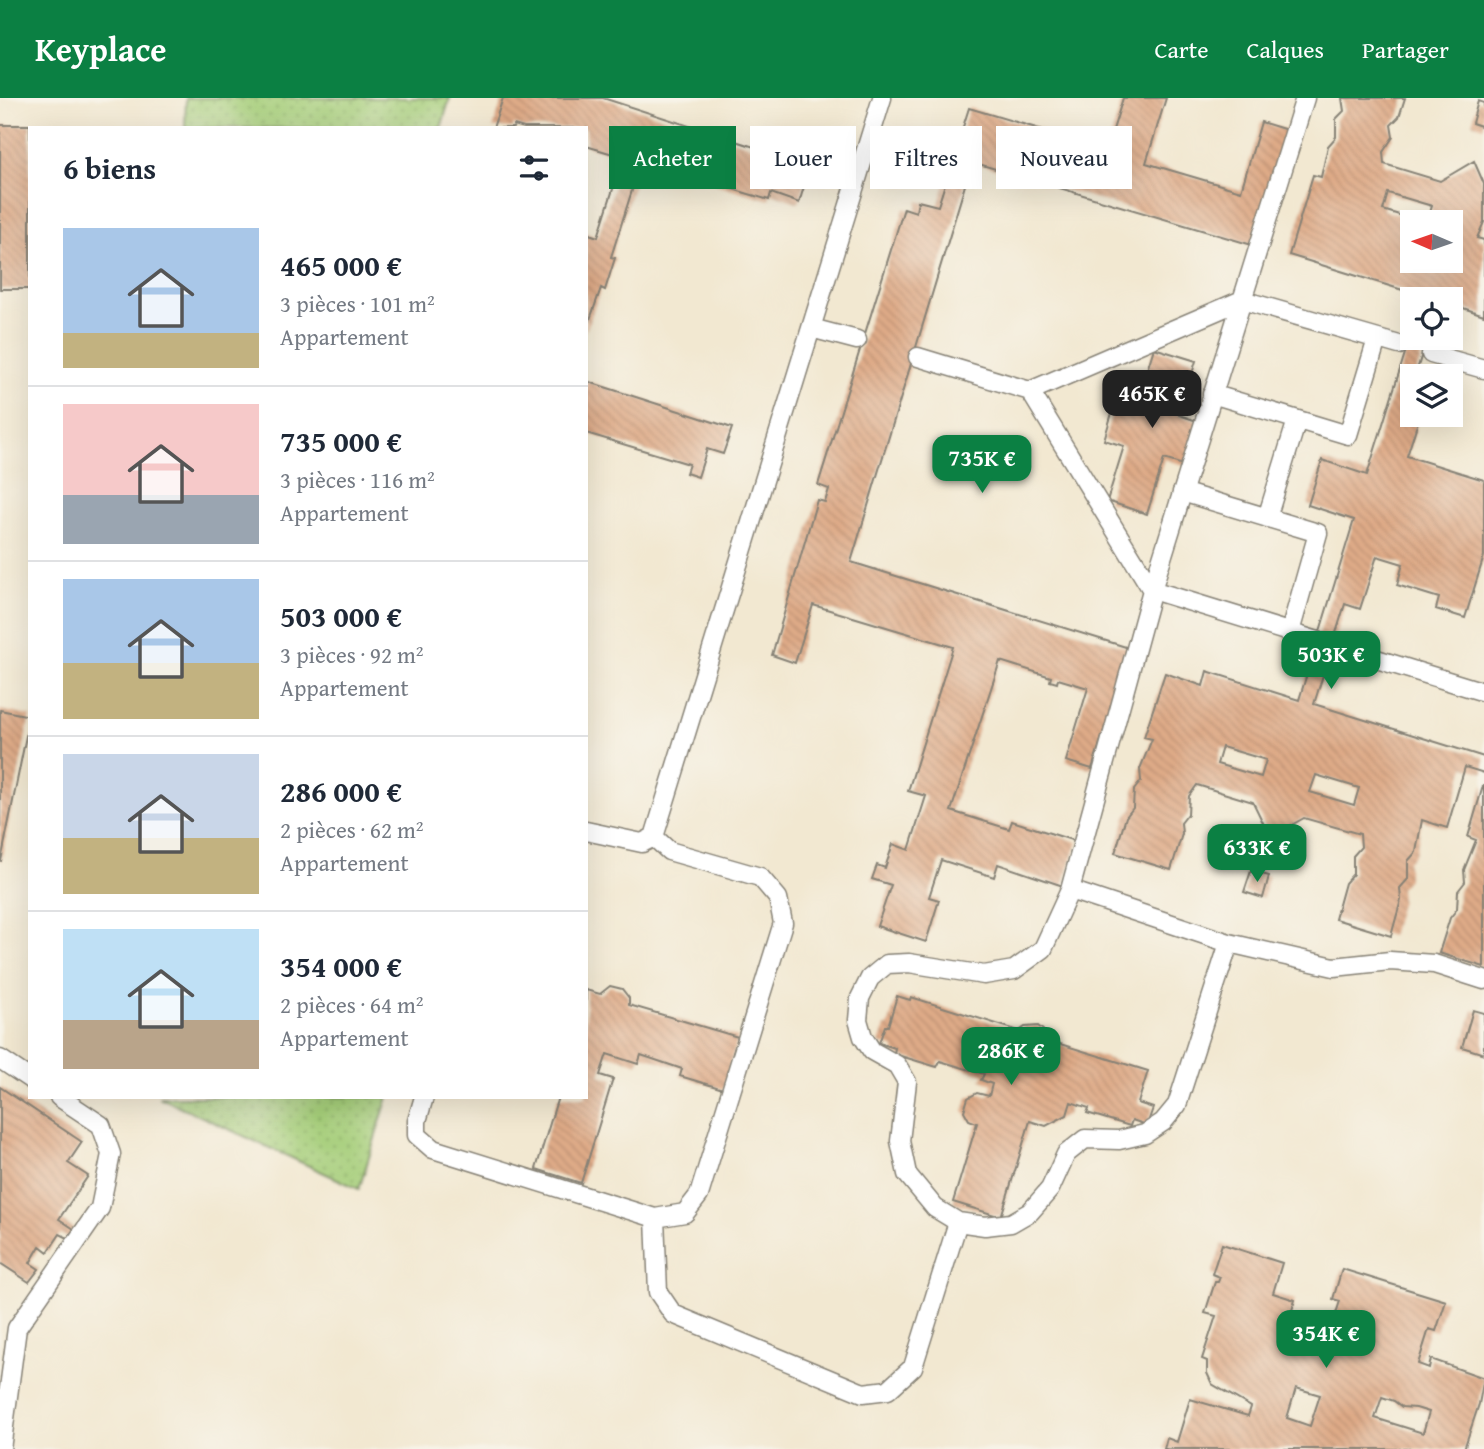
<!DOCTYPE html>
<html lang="fr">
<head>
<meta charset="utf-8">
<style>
	body { margin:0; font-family:"Gentium Book Plus",serif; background:#f6f6f7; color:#1f2937; height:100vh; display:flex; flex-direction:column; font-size:26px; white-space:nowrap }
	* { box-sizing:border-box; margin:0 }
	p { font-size:23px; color:#747a83 }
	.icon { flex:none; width:38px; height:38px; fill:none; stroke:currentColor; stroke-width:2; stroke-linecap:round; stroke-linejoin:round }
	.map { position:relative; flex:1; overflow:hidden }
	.side { position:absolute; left:28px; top:28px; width:560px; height:973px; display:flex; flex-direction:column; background:#fff; border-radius:0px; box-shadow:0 7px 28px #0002 }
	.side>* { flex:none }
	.top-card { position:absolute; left:609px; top:28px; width:665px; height:63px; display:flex; gap:14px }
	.needle { width:46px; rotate:272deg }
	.fabs { position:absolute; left:1400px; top:112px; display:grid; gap:14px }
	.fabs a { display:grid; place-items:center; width:63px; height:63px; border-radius:0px; background:#fff; box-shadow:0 7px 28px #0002; font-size:35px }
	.price { position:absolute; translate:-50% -60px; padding:0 16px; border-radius:14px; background:#0b8043; color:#fff; font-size:23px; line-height:46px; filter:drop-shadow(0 2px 4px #0008) }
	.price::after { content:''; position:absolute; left:50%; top:42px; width:21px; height:16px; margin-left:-10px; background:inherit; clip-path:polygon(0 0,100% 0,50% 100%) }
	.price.selected { background:#222; color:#fff }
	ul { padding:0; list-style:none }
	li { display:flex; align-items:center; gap:21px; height:175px; padding:0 35px }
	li+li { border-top:2px solid #e0e1e3 }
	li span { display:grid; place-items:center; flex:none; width:196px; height:140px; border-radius:0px; color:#555 }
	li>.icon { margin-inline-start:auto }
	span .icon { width:84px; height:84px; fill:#fffc; stroke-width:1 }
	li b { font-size:30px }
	h2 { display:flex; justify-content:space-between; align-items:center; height:84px; padding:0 35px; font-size:30px }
	.pill { padding:0 24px; border-radius:0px; background:#fff; box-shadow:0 7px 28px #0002; font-size:24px; line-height:63px }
	.pill.selected { background:#0b8043; color:#fff }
	header { display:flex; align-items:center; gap:42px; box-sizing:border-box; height:98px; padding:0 35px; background:#0b8043; color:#fff }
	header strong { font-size:33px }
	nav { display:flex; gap:38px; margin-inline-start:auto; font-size:24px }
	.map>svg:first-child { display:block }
	.green { fill:url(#green-dots); stroke:#60754a; stroke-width:2 }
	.building { fill:url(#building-back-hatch); fill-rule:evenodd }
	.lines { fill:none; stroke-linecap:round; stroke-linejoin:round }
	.lane-casing { stroke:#878276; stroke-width:21 }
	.lane { stroke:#fff; stroke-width:18 }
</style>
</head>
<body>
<header>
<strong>Keyplace</strong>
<nav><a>Carte</a><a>Calques</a><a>Partager</a></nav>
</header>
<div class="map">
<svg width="1484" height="1351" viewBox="0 0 1484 1351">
	<defs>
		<pattern id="green-dots" width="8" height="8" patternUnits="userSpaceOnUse" patternTransform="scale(1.75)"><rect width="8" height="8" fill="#a5ce79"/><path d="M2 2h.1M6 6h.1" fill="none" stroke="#8db068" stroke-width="1.8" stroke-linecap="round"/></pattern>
		<pattern id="building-back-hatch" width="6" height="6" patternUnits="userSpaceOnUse" patternTransform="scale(1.75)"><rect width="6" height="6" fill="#deaa87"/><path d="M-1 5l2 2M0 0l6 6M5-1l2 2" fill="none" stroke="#be9274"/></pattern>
	</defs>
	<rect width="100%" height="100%" fill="#f7f3e8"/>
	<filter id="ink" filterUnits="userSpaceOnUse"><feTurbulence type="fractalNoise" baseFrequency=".0143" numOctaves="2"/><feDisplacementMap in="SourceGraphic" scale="14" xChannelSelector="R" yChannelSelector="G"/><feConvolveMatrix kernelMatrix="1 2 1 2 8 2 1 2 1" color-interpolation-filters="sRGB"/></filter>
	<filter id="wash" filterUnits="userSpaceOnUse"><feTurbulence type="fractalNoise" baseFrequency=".00686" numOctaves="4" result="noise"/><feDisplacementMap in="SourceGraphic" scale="28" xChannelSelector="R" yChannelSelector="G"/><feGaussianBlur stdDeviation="1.57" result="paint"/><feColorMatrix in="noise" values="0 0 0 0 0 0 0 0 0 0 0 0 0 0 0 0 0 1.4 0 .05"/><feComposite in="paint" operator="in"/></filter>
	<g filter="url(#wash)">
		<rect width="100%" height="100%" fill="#f2e8d1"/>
		<path class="green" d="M186 0H450L441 30H185Z
			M159 999H388L359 1091Z"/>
		<g id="blocks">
			<path class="building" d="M503 0H603L779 57 785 41 795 44 786 73 807 79 799 105 771 95 769 102 641 64 611 159 615 160 605 192 601 190 586 233V135L598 139 623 59 586 48V30H524L514 27 513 30H493Z
				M1123 0H1166L1146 65 1241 93 1261 24 1287 32 1252 147 972 64 851 464 1129 550 1092 671 1066 663 1088 590 1058 581 1057 585 1050 583 1051 579 1000 563 951 713 1009 731 1012 723 1078 744 1063 788 998 766 994 779 941 762 929 799 939 802 926 844 877 828 891 787 872 781 877 767 885 770 893 746 909 752 926 698 908 693 953 549 813 507 795 565 772 557 817 402 825 404 829 391 818 387 904 110 916 114 918 103 938 108 969 10 1107 51Z
				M1342 0H1405L1399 19 1391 27 1393 39 1383 54 1384 66 1440 83 1474 63 1484 86V124L1477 140 1484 142V217L1451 206V201H1421L1422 198 1289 157 1313 77 1321 79 1328 48 1336 39V21L1344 13ZM1388 95 1432 108 1427 124H1451V163H1412V124H1422L1383 112Z
				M1478 3 1484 5V29L1472 25Z
				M0 27H30V191H0Z
				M1412 233V240H1427L1415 278H1412L1408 301 1412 302V317H1420L1407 358 1484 382V458L1465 520 1436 511 1439 500 1397 487 1403 466 1377 458 1360 511 1345 506 1314 606 1484 659V675L1465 669 1447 730 1422 722 1416 754 1408 763V781L1400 790 1401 802 1391 838 1335 821 1345 785 1353 776V758L1361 749 1360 736 1304 720 1270 739 1253 704 1197 687 1189 698 1188 716 1181 725 1182 736 1171 772 1115 755 1126 719 1133 710 1134 692 1141 683 1140 671 1152 641 1144 639 1165 575 1203 588 1207 573 1299 602 1354 422 1308 407 1322 362 1367 377ZM1222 649 1266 662 1261 679 1217 666ZM1316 677 1359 690 1354 707 1310 694Z
				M1154 250 1196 263 1179 317 1200 324 1186 368 1164 361 1147 416 1107 403 1124 348 1104 342 1117 298 1137 304Z
				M586 283 732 330 723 356 707 351 698 379 686 375 689 366 586 335Z
				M0 612 30 618 1 763H0Z
				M1483 688H1484V869L1439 855 1450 820 1457 811 1458 793 1465 784 1464 772 1476 742 1468 739Z
				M1251 773 1269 778 1263 800 1244 794Z
				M610 888 622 891 629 900V907L738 939 723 991 680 978 682 971 641 957 638 966 607 956 600 977 613 981 581 1085 536 1071 558 999H586V892L600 896Z
				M897 898 910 902 911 899 1019 933 1025 929 1038 928 1043 932 1047 942 1148 973 1138 1005 1153 1010 1147 1027 1132 1022 1130 1028 1087 1015 1089 1010 1071 1004 1067 1017 1046 1028 1030 1023 1001 1119 953 1104 977 1025 969 1022 964 1013 968 1000 977 995 989 998 992 986 981 982 984 976 940 963 937 969 894 956 895 950 879 945 885 928H888Z
				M1473 912 1484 915V956L1462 949Z
				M0 989 82 1044 68 1065 88 1078 59 1121 74 1131 68 1140 60 1136 48 1154 40 1148 30 1165 39 1171 29 1184 0 1165Z
				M1222 1146 1282 1165 1273 1195 1295 1202 1284 1240 1297 1245 1309 1255 1322 1259 1340 1203 1333 1201 1342 1171 1446 1203 1436 1233 1429 1231 1418 1266 1429 1270 1431 1261 1484 1280 1479 1306 1464 1351H1164L1167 1340 1177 1344 1190 1301 1248 1318 1251 1309 1212 1286 1207 1275V1263L1202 1261 1216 1218 1205 1215 1215 1184H1218L1220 1179 1212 1176ZM1296 1290 1320 1297 1310 1328 1287 1320ZM1382 1299 1394 1303 1402 1309 1416 1310 1429 1314 1423 1335 1375 1320Z"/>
		</g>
	</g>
	<g filter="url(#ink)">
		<use href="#blocks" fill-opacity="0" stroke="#878276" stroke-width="2"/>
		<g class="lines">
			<defs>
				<path id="lane" d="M811 230 857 242
					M1431 256 1484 271
					M918 259 1030 293 1242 202 1399 247
					M1030 293 1152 492 1484 594
					M1212 296 1348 337 1377 241
					M1182 394 1318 435 1290 534
					M1267 420 1297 322
					M586 733 642 745 654 739 882 0
					M1070 792 1229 845 1177 1007 1163 1024 1145 1036 1119 1042 1085 1041 1066 1056 1050 1091 1030 1114 1011 1125 985 1128 958 1124 935 1110 907 1076 900 1043 907 984 897 967 872 953 863 939 858 922 860 900 870 880 887 866 909 865 984 877 1014 872 1043 851 1070 792 1152 492 1305 0
					M1229 845 1334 869 1390 863 1434 866 1484 882
					M0 961 30 981
					M424 999 417 1023V1037L433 1051 655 1120 685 1115 699 1097 783 825 778 800 760 779 669 753 654 739
					M655 1120 658 1194 673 1216 863 1295 888 1292 913 1269 958 1124
					M1 1351 17 1230 100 1110 111 1056 101 1027 59 999"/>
			</defs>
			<use href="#lane" class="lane-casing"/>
			<use href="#lane" class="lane"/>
		</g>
	</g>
</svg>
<div class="fabs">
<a><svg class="needle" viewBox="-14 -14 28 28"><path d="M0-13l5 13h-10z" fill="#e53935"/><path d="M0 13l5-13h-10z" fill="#747a83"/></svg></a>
<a><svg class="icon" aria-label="locate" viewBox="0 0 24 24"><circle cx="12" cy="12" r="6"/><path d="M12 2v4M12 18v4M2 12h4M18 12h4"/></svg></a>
<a><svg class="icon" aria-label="layers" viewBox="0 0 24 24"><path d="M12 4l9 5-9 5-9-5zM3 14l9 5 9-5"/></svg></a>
</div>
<b class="price selected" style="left:1152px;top:332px">465K €</b>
<b class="price" style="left:982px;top:397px">735K €</b>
<b class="price" style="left:1331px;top:593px">503K €</b>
<b class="price" style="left:1257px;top:786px">633K €</b>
<b class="price" style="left:1011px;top:989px">286K €</b>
<b class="price" style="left:1326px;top:1272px">354K €</b>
<div class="top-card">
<a class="pill selected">Acheter</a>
<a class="pill">Louer</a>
<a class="pill">Filtres</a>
<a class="pill">Nouveau</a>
</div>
<section class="side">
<h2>6 biens<svg class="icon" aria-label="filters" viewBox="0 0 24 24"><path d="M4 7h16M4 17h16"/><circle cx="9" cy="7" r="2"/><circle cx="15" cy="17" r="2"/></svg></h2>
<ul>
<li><span style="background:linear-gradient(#a9c7e8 75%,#c2b280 0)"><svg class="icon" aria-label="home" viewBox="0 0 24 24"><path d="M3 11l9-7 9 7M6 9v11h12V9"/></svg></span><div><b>465 000 €</b><p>3 pièces · 101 m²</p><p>Appartement</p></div></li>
<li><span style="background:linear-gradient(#f6c9c9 65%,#9aa5b1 0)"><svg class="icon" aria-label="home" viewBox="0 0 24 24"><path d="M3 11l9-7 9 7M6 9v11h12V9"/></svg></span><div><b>735 000 €</b><p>3 pièces · 116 m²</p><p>Appartement</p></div></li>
<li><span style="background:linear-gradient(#a9c7e8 60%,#c2b280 0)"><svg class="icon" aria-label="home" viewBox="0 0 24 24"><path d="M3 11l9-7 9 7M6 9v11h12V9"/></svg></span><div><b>503 000 €</b><p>3 pièces · 92 m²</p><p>Appartement</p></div></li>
<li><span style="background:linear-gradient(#c9d6e8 60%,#c2b280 0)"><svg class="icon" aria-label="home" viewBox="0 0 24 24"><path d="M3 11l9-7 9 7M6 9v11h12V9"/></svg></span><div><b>286 000 €</b><p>2 pièces · 62 m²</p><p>Appartement</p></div></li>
<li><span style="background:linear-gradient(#bfe0f5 65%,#b9a48a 0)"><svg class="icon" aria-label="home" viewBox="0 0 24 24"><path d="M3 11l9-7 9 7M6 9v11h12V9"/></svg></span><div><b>354 000 €</b><p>2 pièces · 64 m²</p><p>Appartement</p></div></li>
</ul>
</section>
</div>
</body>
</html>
